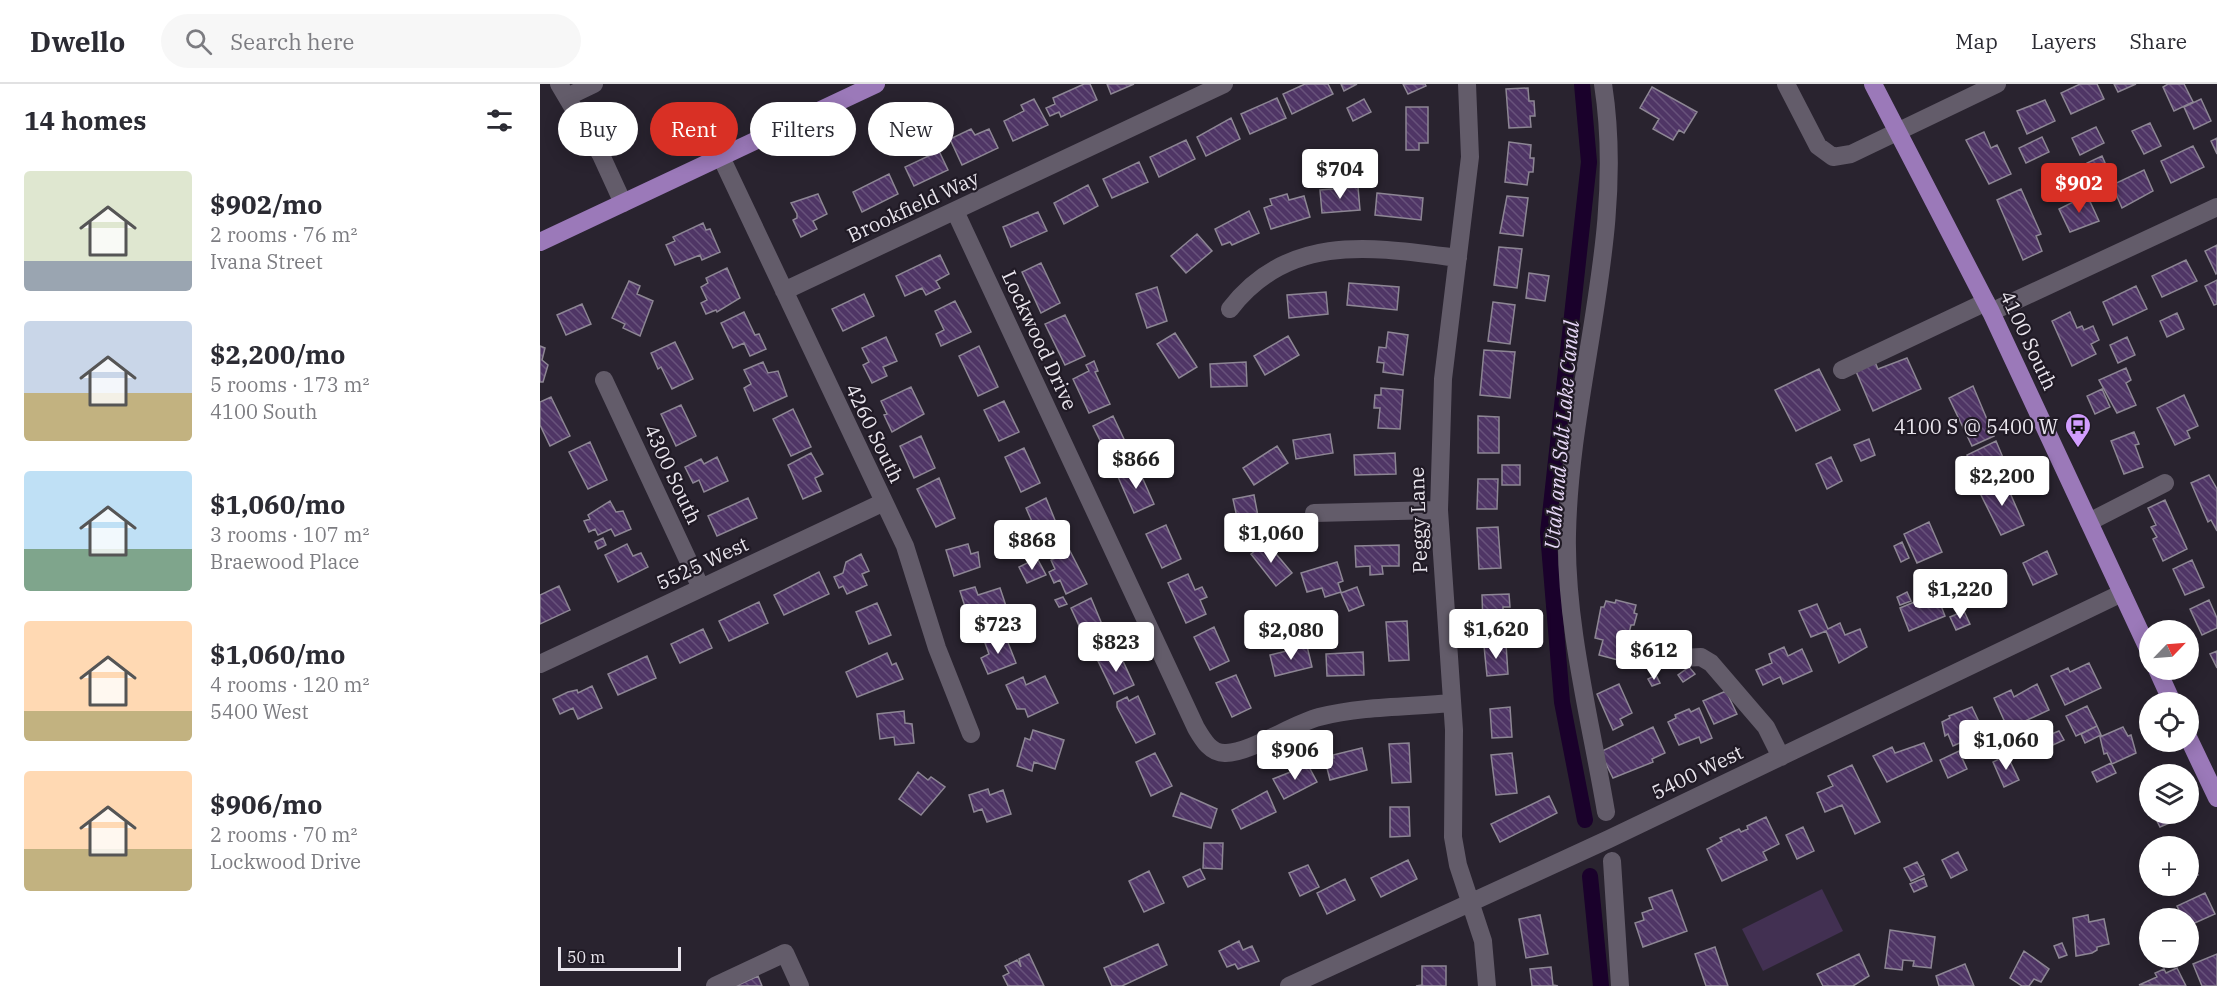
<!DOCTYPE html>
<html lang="en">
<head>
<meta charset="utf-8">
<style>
	body { margin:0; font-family:"IBM Plex Serif",serif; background:#f7f7f7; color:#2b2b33; height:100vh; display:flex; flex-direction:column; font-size:22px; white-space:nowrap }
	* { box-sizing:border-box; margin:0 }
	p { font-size:20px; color:#7c7c81 }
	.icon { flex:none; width:33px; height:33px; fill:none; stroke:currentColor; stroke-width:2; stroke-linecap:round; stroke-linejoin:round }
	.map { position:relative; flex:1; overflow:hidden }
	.details { display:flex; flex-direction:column; background:#fff; width:540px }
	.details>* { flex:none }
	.top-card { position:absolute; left:18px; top:18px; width:570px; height:54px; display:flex; gap:12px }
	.needle { width:39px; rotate:65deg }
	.fabs { position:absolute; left:1599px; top:536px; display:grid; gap:12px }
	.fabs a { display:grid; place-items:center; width:60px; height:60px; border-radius:50%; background:#fff; box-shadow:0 3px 15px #0003; font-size:30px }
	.scale { position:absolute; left:18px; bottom:15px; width:123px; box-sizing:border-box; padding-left:6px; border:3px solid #e9e5ed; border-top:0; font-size:16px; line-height:21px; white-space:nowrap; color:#e9e5ed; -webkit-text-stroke:4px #201a25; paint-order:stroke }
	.price { position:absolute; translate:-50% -51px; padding:0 14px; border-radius:6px; background:#fff; color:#222; font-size:20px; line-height:39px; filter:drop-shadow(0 2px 3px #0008) }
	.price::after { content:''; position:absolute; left:50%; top:36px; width:18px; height:14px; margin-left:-9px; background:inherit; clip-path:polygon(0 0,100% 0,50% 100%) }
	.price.on { background:#d93025; color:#fff }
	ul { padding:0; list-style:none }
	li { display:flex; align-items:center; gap:18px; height:150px; padding:0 24px }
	li span { display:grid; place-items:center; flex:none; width:168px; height:120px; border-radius:6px; color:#555 }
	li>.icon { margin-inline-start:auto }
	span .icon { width:72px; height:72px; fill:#fffc; stroke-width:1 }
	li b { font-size:26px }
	h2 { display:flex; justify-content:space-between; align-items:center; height:72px; padding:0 24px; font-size:26px }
	.pill { padding:0 21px; border-radius:27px; background:#fff; box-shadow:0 3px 15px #0003; font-size:21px; line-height:54px }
	.pill.on { background:#d93025; color:#fff }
	header { display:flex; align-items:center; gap:36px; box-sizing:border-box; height:84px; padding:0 30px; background:#fff; border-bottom:2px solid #e1e1e2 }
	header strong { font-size:28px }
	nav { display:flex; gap:33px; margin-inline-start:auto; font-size:21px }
	.search { width:420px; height:54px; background:#f7f7f7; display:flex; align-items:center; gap:15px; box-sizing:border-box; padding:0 21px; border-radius:33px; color:#7c7c81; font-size:22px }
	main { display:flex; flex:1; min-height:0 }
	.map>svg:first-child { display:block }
	.pitch { fill:#423052 }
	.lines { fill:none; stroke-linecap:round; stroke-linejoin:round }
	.canal { stroke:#1a012b; stroke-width:16 }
	.building { fill:url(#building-back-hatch); stroke:#8d8694; stroke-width:1.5 }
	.minor { stroke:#635c6a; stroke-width:18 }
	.major { stroke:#9b79b9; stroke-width:18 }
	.labels { text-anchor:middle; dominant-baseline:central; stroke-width:4.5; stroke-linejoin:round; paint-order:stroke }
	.street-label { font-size:20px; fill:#e9e5ed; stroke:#201a25 }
	.poi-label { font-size:20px; fill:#e9e5ed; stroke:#201a25; text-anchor:end }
	.water-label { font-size:21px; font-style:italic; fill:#e7d8f7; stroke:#201a25 }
</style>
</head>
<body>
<header>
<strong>Dwello</strong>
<div class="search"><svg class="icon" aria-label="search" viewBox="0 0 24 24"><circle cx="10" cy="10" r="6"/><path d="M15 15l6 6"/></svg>Search here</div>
<nav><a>Map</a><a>Layers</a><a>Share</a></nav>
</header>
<main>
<section class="details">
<h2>14 homes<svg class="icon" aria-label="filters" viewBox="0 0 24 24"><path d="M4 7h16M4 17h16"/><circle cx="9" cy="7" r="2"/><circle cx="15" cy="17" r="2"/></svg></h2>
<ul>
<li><span style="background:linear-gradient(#dfe7d0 75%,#9aa5b1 0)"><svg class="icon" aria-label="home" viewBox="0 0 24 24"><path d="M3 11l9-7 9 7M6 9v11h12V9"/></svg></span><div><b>$902/mo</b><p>2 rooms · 76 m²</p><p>Ivana Street</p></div></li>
<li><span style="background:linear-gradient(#c9d6e8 60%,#c2b280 0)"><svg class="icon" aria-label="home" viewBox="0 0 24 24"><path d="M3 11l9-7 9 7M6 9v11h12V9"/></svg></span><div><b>$2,200/mo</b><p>5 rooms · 173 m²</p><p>4100 South</p></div></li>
<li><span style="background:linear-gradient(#bfe0f5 65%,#7fa58c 0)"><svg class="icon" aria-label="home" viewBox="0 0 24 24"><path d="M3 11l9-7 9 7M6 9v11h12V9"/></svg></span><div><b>$1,060/mo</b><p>3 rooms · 107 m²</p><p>Braewood Place</p></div></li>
<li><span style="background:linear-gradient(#ffd9b3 75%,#c2b280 0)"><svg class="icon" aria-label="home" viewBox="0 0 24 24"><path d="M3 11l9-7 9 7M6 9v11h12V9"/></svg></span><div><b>$1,060/mo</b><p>4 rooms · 120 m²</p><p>5400 West</p></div></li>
<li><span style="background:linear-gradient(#ffd9b3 65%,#c2b280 0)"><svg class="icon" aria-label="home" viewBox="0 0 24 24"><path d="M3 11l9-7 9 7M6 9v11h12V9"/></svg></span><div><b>$906/mo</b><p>2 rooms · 70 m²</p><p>Lockwood Drive</p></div></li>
</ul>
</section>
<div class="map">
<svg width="1677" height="902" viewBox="0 0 1677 902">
	<defs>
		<pattern id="building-back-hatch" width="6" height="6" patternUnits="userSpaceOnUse" patternTransform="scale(1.5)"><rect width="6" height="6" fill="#4f3565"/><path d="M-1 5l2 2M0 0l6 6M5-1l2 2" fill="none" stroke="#68527b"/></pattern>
	</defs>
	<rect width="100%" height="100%" fill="#29232f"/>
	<path class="pitch" d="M1282 805 1303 847 1223 887 1202 845Z"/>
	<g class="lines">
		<path class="canal" d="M1042 0 1049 78 1008 449 1022 618 1045 736
			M1050 792 1061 902"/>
	</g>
	<path class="building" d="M544 0H550L557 16 521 33 519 28 510 32 506 24 515 20 513 14Z
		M567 0H594L571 10Z
		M765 0H788L793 10 752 30 743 10Z
		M801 0H817L804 7Z
		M863 0H885L886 2 868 10Z
		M1540 0H1557L1564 15 1531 30 1521 9Z
		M1574 0H1596L1578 8Z
		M1628 0H1644L1653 18 1634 27 1623 3Z
		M1112 3 1157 28 1144 49 1139 46 1133 56 1113 45 1119 35 1100 24Z
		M988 4 989 17H994L995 32H990L991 43 969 44 966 5Z
		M737 14 746 34 710 50 701 30Z
		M494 15 508 41 473 57 464 37 484 27 481 21Z
		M824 15 831 28 813 37 807 24Z
		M1661 15 1671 37 1654 45 1644 23Z
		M1505 16 1515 37 1487 50 1477 27Z
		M866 23H888V59H879V66H866Z
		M691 34 700 55 666 72 657 53Z
		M1610 39 1621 62 1604 70 1592 47Z
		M1556 43 1564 59 1540 71 1532 54Z
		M431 45 435 51 449 45 458 64 422 81 410 55Z
		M1444 48 1451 64 1457 61 1471 90 1449 100 1426 56Z
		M1502 53 1509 68 1486 79 1479 64Z
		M1677 54V70L1671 57Z
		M646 56 655 75 619 93 610 73Z
		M969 58 991 61 990 74H994L993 88H989L987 101 965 98Z
		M1653 62 1664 83 1631 99 1621 77Z
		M399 67 408 86 374 102 365 83Z
		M1562 72 1569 88 1554 95 1547 79Z
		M599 78 608 98 572 114 563 95Z
		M1604 86 1613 107 1582 124 1572 101Z
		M349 90 358 110 322 128 313 108Z
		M548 101 558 122 524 140 514 119Z
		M818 103 820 126 782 129 780 106Z
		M1481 105 1501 150 1496 152 1502 167 1483 176 1457 116Z
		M837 109 883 114 881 136 835 131Z
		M278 110 287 130 273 137 277 145 261 153 253 136 257 134V130L251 119Z
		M747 110 749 116 764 112 770 133 731 145 724 124 732 121 730 115Z
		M1547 111 1559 137 1530 148 1519 125Z
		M967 112 988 114 983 152 960 149Z
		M709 127 719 149 692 161 690 158 682 161 675 145Z
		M498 128 507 147 471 163 463 143Z
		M163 139 166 146 170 145 180 168 162 176 160 171 135 181 126 161 135 157 133 153Z
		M657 150 672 167 646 189 631 172Z
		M1677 161V189L1676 190 1665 167Z
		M959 163 982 165 977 204 954 201Z
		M400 171 409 190 396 197 400 204 386 211 382 204 365 212 356 192Z
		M1646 176 1657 197 1622 213 1612 192Z
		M501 179 520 219 501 229 482 188Z
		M187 184 200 214 177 228 176 226 166 230 161 219 167 216 161 203 168 199 166 194Z
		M989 189 1009 192 1005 217 986 214Z
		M1677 196V220L1674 221 1665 202Z
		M89 197 100 202 97 210 113 217 100 252 83 244 85 240 72 234Z
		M809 199 859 203 857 226 807 221Z
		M1596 202 1607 225 1573 241 1563 218Z
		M617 203 627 237 607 244 596 210Z
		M786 208 788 230 749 234 747 211Z
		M324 210 334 232 303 247 292 225Z
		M415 217 431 248 401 262 396 250 404 246 395 227Z
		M953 218 975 221 970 260 948 257Z
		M42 220 51 240 26 251 17 231Z
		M204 228 215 251 219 250 226 265 210 272 204 259 193 264 181 239Z
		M1530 228 1537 244 1542 242 1544 246 1553 242 1559 256 1551 260 1556 270 1532 282 1512 237Z
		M1637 229 1644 245 1627 253 1620 237Z
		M525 231 545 272 525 281 505 240Z
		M848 248 868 251 863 291 843 288 844 279 837 278 839 263 846 264Z
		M635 249 657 283 639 294 617 260Z
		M748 252 759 271 725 291 714 272Z
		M346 253 357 277 343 283 347 292 332 299 323 281 329 278 322 264Z
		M1587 253 1595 271 1578 279 1570 261Z
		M135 258 153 295 132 305 121 283 118 285 111 269Z
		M0 262 5 264 2 276 8 281 3 298H0Z
		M439 262 458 303 438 312 419 272Z
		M944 266 975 268 970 314 940 311Z
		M1367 274 1381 305 1333 327 1315 285 1334 276 1338 285Z
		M554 277 558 287 555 288 570 320 549 329 533 295 549 287 546 281Z
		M223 278 228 289 238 287 247 312 214 327 204 304 211 300 204 286Z
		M706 278 707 302 671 303 670 280Z
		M1586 284 1591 296 1586 299 1596 321 1577 329 1559 296Z
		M1279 285 1300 326 1256 347 1235 306Z
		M1433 302 1454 352 1432 362 1409 314Z
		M371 303 384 330 352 348 344 331 347 330 341 317Z
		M841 304 863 306 860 345 838 344 840 324H834L835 311H841Z
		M1562 305 1570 323 1555 330 1547 312Z
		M1644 311 1658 342 1647 347 1650 354 1635 361 1617 324Z
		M11 313 30 352 10 362 0 341V318Z
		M464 317 479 348 459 357 444 326Z
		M141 321 156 352 136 362 121 330Z
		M253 325 271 363 251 372 233 335Z
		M573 332 593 374 573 383 553 342Z
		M938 332 959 333V369H938Z
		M1594 348 1599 360 1595 361 1603 383 1584 390 1571 357Z
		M790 350 793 369 756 375 753 356Z
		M381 352 395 384 374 394 360 362Z
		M1329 355 1335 371 1321 377 1314 361Z
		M1456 357 1464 376 1436 389 1427 371Z
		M50 358 67 396 48 405 29 368Z
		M737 362 748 379 714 401 703 384Z
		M484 364 500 399 481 408 465 373Z
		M271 369 283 390 275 394 281 407 263 415 248 381Z
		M855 369 856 390 815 391 814 371Z
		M177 373 188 397 164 408 159 396 153 399 145 383 161 375 164 380Z
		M1291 373 1302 397 1287 405 1276 380Z
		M962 381H980V401H962Z
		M598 384 614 420 594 429 578 393Z
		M1669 391 1677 405V447L1671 436 1668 438 1651 399Z
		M399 394 415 434 396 443 377 405Z
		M938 395H958L957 425H937Z
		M1464 395 1484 441 1461 451 1439 407Z
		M714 411 721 448 701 452 693 415Z
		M208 414 217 434 177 452 168 432Z
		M506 414 521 451 503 459 500 454 494 457 487 443 493 440 486 424Z
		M1625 416 1647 465 1623 477 1613 455 1617 453 1611 443 1616 441 1608 424Z
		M70 417 76 428 83 427 91 445 75 452 71 445 58 451 55 445 49 448 44 437 50 435 48 431Z
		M1389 438 1402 468 1377 479 1364 450Z
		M626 441 641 475 622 484 606 450Z
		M958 443 961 484 939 485 937 444Z
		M63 454 66 461 58 465 55 458Z
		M726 458 752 489 736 502 711 470Z
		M1362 458 1369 474 1361 478 1354 462Z
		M87 460 93 472 101 469 108 483 78 498 65 471Z
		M428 460 431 470 438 468 440 483 414 492 406 466Z
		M859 461V482H842L843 490 830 491V482L816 483 815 462Z
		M530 467 547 500 526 510 520 496 514 499 509 488 515 485 511 476Z
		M1507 467 1517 490 1493 501 1483 479Z
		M321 470 329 487 322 490 327 501 307 510 303 502 299 504 294 493 303 489 306 478Z
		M497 474 506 491 487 499 479 483Z
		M1652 476 1664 503 1645 511 1633 485Z
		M797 478 803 497 798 499 801 508 785 513 782 504 767 508 761 489Z
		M279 488 289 510 244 531 234 511Z
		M648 490 655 506 662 503 667 513 660 516 666 530 646 539 628 499Z
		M19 502 30 526 0 540V511Z
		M435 503 438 511 460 504 469 531 436 541 433 531 428 532 420 507Z
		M817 503 824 521 809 527 801 509Z
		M1367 508 1371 517 1360 521 1357 513Z
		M1396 509 1405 532 1369 547 1360 524Z
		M969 510 970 523H963V539L943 540 942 511Z
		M523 513 527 520 519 523 515 516Z
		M551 514 566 550 547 559 531 524Z
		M1076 516 1096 521 1094 529 1097 530 1094 541H1091L1082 577 1059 571 1063 556 1055 554 1061 523H1064L1066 517 1075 519Z
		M1669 516 1677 534V544L1662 551 1650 525Z
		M219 518 228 539 189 557 179 537Z
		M337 519 351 551 329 560 316 528Z
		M1277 520 1288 545 1300 539 1305 551 1320 545 1327 563 1299 579 1286 547 1271 553 1259 527Z
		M1424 527 1430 540 1416 546 1410 533Z
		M867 537 869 576 849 577 846 538Z
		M674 543 689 577 670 586 654 553Z
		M163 545 172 564 140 579 131 560Z
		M465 551 476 579 448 590 441 574 449 570 445 559Z
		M966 560 968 590 947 592 944 562Z
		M767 562 772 583 735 592 730 571Z
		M1244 563 1248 572 1262 565 1272 587 1243 600 1240 593 1223 601 1216 586 1232 579 1229 570Z
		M1677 567V584L1670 570Z
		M576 568 579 576 582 575 594 601 574 610 558 577Z
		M823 568 824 591 787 592 786 570Z
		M347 569 352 581 356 579 363 595 317 613 306 588Z
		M107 572 116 594 78 611 68 590Z
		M1549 579 1561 604 1525 621 1511 592 1528 584 1530 588Z
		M1149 583 1155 590 1143 598 1138 591Z
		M696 591 711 624 692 633 676 599Z
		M1116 591 1120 599 1112 602 1108 595Z
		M505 592 518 619 488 633 485 625H477L466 601 483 593 486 601Z
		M1079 600 1092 629 1080 635 1083 641 1073 646 1057 610Z
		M1497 600 1509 626 1468 645 1454 614 1471 606 1474 613Z
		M52 602 62 624 38 635 33 624 20 630 13 615 28 608 37 606 38 609Z
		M1186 607 1197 630 1174 640 1163 617Z
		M598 612 615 650 596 659 577 623V618L587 613 589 617Z
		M1547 622 1557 642 1536 652 1526 632Z
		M970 623 972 653 952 654 950 625Z
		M1432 623 1441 642 1428 648 1431 654 1413 662 1408 650 1405 652 1402 638 1410 634 1409 632Z
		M1159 624 1172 654 1161 659 1159 653 1139 661 1128 638 1136 634 1135 631 1149 625 1151 628Z
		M364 627 365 639 372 640 374 659 355 661 354 653 340 655 337 630Z
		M1485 639 1491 652 1475 660 1469 647Z
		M1557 642 1561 651 1545 659 1541 650Z
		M1113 643 1125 669 1112 675 1113 678 1073 694 1060 668Z
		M1583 643 1588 652 1591 651 1596 669 1572 680 1567 669 1564 670 1560 653Z
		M493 646 524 656 515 685 494 678 492 687 477 682 485 654 490 656Z
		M1519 647 1524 656 1513 661 1509 651Z
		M869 659 871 698 852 699 849 660Z
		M1384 659 1392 677 1347 698 1333 672 1352 663 1355 669Z
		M822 664 827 686 790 696 785 676 794 674 793 671Z
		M1419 667 1427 685 1408 694 1400 676Z
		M615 669 632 702 611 712 596 678Z
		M972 669 977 709 956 711 951 671Z
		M1467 671 1479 696 1464 703 1453 678Z
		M1571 679 1576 689 1557 698 1552 688Z
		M768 681 777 698 744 715 733 695Z
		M1312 681 1340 738 1315 750 1302 721 1285 728 1277 709 1293 702 1288 692Z
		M378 688 388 696 391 693 405 703 381 731 359 715Z
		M448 705 450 711 463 706 471 730 447 738 442 725 434 728 429 711Z
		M727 707 736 728 701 745 692 726Z
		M641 709 677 725 671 744 633 732Z
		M1009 712 1017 729 960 758 951 740Z
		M850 723H869L870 752 850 753Z
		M1613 729H1631L1634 737 1620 743Z
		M1226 733 1239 760 1223 768 1227 776 1182 797 1167 765 1182 757 1180 754 1199 745 1201 748 1208 745 1207 742Z
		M1263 743 1274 767 1257 775 1246 751Z
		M664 759H683L682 785 663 784Z
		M1418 768 1427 786 1411 794 1402 776Z
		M1648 771 1658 791 1648 796Z
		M868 776 877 795 841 813 831 794Z
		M1377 778 1384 791 1371 797 1364 784Z
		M768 781 779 803 760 812 749 789Z
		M660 785 665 795 648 803 643 793Z
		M609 787 624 819 604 828 589 797Z
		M1384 794 1387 802 1374 808 1370 800Z
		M805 795 815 816 787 830 777 809Z
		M1132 806 1147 847 1103 863 1095 839 1104 836 1102 829 1113 825 1109 814Z
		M1665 809 1675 830 1648 842V834H1643L1637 822Z
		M1000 831 1008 870 986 874 979 835Z
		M1548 831 1549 838 1564 835 1569 860 1557 863V866L1552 869 1536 872 1533 834Z
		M1350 846 1395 853 1391 884 1373 882 1374 877 1363 876 1362 886 1345 884Z
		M699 857 703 866 712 862 719 877 698 885 695 880 687 883 679 867Z
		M1522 859 1527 871 1519 874 1514 862Z
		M618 860 627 881 582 902H572L564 884Z
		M1175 863 1188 902H1166L1155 870Z
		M1484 867 1509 885 1501 898 1494 895 1489 902H1482L1470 894Z
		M489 870 504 902H468L463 892 469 889 465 882 477 876 481 883 479 875Z
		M1319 870 1329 892 1313 902H1283L1277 890Z
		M1677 870V902H1662L1653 880Z
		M1425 880 1434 902H1399L1396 892Z
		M882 882H906V902H876L882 901Z
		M1011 883 1013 901 1018 902H992L990 885Z
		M1637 884 1646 902 1599 901 1617 893 1615 889 1624 885 1626 889Z
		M218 892 222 902H196Z"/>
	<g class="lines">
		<path class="minor" d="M19 0 61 71 83 119
			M927 0 930 73 903 295 899 426 914 646 913 753 918 781 943 857 947 902
			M1063 0C1087 152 1030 299 1027 450 1025 539 1051 639 1066 728
			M1246 0 1278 62 1293 73 1311 70 1457 0
			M29 12 54 0
			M181 73 365 462 397 564 431 650
			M415 127 656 644C663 656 671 670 686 669 710 669 752 640 779 633 822 622 869 623 912 619
			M244 207 684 0
			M690 225C749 148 833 163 918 174
			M1451 228 1677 123
			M1302 286 1446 218
			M64 296 161 504
			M774 429 899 426
			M1549 438 1625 399
			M1097 571 1122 575 1161 573 1171 579 1226 643 1241 673
			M0 580 344 418
			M1072 777 1080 902
			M175 902 245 869 260 902
			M749 902 1069 755 1582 509"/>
		<path class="major" d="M1333 0 1451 228 1610 569
			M0 158 336 0
			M1617 585 1632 618
			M1648 653 1677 714"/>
	</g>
	<defs>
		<symbol id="bus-pin" viewBox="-11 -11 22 30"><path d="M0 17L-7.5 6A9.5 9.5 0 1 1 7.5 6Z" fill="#d19dfe" stroke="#201a25"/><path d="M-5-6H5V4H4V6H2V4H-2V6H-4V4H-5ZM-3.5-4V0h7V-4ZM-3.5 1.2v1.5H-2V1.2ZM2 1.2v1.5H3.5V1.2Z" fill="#111"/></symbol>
	</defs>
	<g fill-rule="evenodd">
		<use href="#bus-pin" x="1523" y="327" width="30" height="40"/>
	</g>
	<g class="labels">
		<g class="street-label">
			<text transform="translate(373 122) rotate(-25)">Brookfield Way</text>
			<text transform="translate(500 256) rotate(65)">Lockwood Drive</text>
			<text transform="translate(1489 256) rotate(65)">4100 South</text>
			<text transform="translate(335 349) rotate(64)">4260 South</text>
			<text transform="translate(133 390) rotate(65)">4300 South</text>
			<text transform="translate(878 436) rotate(-92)">Peggy Lane</text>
			<text transform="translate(162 479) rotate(-25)">5525 West</text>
			<text transform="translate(1157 688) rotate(-26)">5400 West</text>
		</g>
		<g class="poi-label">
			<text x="1518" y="342">4100 S @ 5400 W</text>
		</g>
		<g class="water-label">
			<text transform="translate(1021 351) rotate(-85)">Utah and Salt Lake Canal</text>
		</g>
	</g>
</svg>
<div class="fabs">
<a><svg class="needle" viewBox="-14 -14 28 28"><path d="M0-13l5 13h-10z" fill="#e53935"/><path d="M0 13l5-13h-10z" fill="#7c7c81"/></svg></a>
<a><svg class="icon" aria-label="locate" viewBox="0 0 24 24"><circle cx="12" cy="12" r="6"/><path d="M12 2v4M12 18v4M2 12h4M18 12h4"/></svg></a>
<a><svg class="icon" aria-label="layers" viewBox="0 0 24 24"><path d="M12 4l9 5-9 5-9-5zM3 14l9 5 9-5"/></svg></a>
<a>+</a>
<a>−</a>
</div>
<div class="scale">50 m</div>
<b class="price" style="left:800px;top:116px">$704</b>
<b class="price on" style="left:1539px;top:130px">$902</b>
<b class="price" style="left:596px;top:406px">$866</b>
<b class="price" style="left:1462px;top:423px">$2,200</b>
<b class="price" style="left:731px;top:480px">$1,060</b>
<b class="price" style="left:492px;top:487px">$868</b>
<b class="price" style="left:1420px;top:536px">$1,220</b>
<b class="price" style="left:458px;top:571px">$723</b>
<b class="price" style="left:956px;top:576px">$1,620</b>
<b class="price" style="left:751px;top:577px">$2,080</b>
<b class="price" style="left:576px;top:589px">$823</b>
<b class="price" style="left:1114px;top:597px">$612</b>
<b class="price" style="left:1466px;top:687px">$1,060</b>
<b class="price" style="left:755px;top:697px">$906</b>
<div class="top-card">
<a class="pill">Buy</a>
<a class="pill on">Rent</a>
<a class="pill">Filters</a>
<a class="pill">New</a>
</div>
</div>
</main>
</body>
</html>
